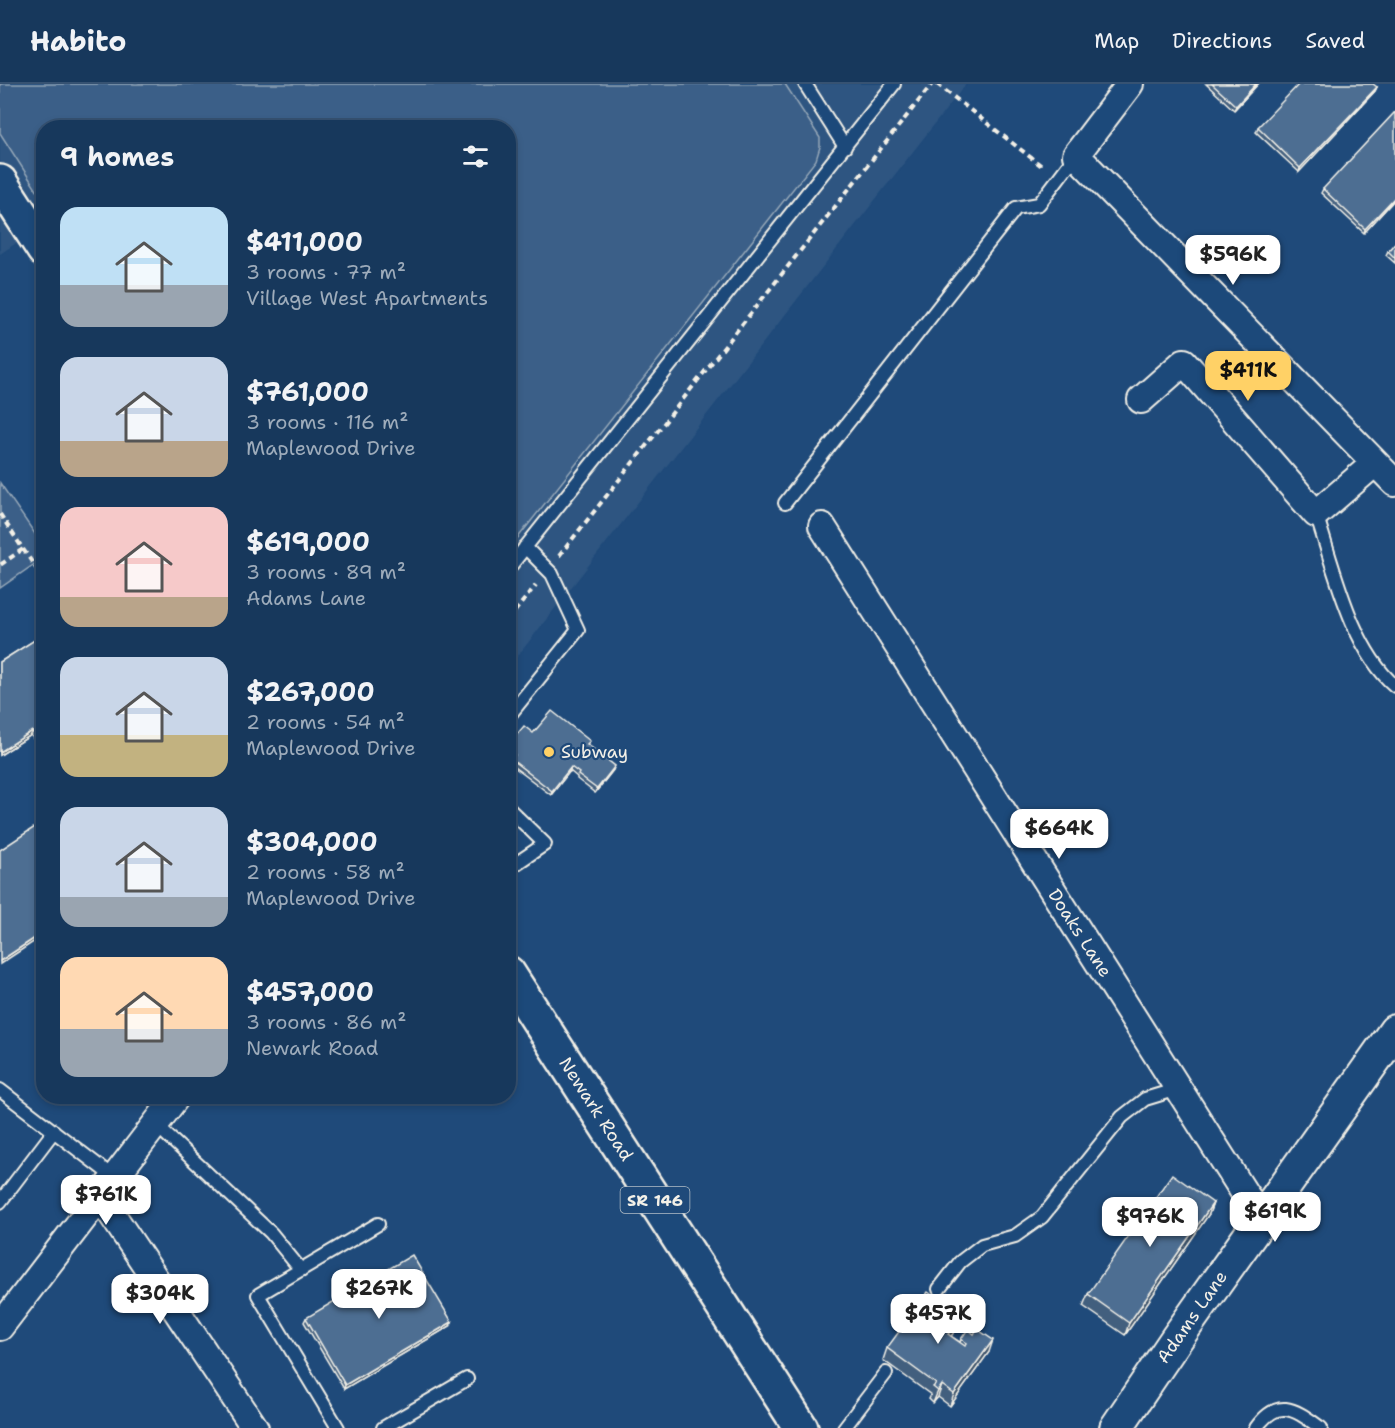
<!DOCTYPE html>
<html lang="en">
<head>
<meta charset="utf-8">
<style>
	body { margin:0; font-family:"Shantell Sans",sans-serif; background:#203f62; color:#f1f3f6; height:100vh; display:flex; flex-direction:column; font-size:22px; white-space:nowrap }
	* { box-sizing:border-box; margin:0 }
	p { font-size:20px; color:#9eacbb }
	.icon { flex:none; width:33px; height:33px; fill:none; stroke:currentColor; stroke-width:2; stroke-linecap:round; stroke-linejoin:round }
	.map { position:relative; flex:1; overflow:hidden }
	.drawer { position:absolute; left:36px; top:36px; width:480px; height:984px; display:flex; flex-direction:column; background:#17385c; border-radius:24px; box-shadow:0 3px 9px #0003,0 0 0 2px #365272 }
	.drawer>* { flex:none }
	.price { position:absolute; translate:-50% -51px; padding:0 14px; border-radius:12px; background:#fff; color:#222; font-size:20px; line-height:39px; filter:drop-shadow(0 2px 3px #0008) }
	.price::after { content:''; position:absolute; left:50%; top:36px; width:18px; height:14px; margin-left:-9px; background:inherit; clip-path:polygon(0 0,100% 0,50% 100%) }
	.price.on { background:#ffd166; color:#111 }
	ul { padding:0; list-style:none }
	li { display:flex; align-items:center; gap:18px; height:150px; padding:0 24px }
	li span { display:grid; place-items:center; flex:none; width:168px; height:120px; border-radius:18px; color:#555 }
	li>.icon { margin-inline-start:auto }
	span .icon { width:72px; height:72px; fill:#fffc; stroke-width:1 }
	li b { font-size:26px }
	h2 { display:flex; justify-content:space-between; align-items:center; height:72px; padding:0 24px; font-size:26px }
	header { display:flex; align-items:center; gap:36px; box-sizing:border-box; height:84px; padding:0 30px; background:#17385c; border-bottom:2px solid #365272 }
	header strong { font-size:28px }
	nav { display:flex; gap:33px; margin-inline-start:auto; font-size:21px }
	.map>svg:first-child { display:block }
	.built { fill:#2d5581 }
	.green { fill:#3a5f88; stroke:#97a8b8; stroke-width:1.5 }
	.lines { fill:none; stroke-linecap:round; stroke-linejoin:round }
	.service-casing { stroke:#f4f1e8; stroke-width:16 }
	.minor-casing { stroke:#f4f1e8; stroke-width:30 }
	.tertiary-casing { stroke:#f4f1e8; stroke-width:36 }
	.primary-casing { stroke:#f4f1e8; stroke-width:38 }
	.path { stroke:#f4f1e8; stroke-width:4; stroke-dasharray:6 4.5; stroke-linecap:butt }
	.service { stroke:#1f4a7a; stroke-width:12 }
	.minor { stroke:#1f4a7a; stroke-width:26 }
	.tertiary { stroke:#1f4a7a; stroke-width:32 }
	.primary { stroke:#1f4a7a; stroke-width:33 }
	.wall { fill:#425f7e; stroke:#f4f1e8; stroke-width:1.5 }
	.shaded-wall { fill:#364d66; stroke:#f4f1e8; stroke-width:1.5 }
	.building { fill:#4d6e92; stroke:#f4f1e8; stroke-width:1.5 }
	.poi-dot { fill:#ffd166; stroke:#1f4a7a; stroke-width:2 }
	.labels { text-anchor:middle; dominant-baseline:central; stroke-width:4.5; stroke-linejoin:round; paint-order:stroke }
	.shield { fill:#1f4a7a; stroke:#b4bfc7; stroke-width:1.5 }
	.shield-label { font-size:16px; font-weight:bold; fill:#f4f1e8 }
	.poi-label { font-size:18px; fill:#f4f1e8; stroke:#1f4a7a; text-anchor:start }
	.street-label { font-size:18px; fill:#f4f1e8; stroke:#1f4a7a }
</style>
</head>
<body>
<header>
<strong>Habito</strong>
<nav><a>Map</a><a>Directions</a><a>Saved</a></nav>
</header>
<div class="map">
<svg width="1395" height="1344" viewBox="0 0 1395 1344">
	<rect width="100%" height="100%" fill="#1f4a7a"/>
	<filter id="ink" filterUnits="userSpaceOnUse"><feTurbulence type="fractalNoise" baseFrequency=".0167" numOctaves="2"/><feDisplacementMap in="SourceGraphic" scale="12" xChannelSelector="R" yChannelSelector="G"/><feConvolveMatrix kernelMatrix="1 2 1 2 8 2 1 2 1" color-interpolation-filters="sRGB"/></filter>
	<g filter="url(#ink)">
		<path class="built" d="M0 0H966L509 583 508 44H44L43 141 0 170Z"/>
		<path class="green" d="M0 0H785L820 54V63L816 76 509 465 508 44H44L43 116 0 49Z
			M0 399 44 463 43 474 0 504Z"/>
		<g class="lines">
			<defs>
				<path id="service" d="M805 0 845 63
					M785 419 1016 124 1039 120 1076 71
					M1316 430C1334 484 1351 564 1395 602
					M508 485 894 0
					M508 633 578 546 552 490 525 463
					M508 724 545 760 508 785
					M0 1006 116 1095
					M156 1041 271 1149 301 1186
					M0 1118 54 1047
					M939 1205 960 1178 982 1161 1015 1152 1042 1133 1122 1033 1145 1015 1178 1005
					M338 1344 258 1211 378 1140
					M383 1344 467 1295
					M844 1344 886 1289
					M1256 1344C1279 1312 1295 1326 1321 1344"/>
				<path id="minor" d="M1130 0 1076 71 1395 399
					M1141 316 1184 278 1316 430 1375 379
					M822 442 1245 1110 1262 1134
					M101 1114 255 1344
					M0 1243 177 1012"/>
				<path id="tertiary" d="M1116 1344 1177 1254 1395 947"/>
				<path id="primary" d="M0 98 44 166
					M508 889 801 1344"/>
			</defs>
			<use href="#service" class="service-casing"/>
			<use href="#minor" class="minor-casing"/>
			<use href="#tertiary" class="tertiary-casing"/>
			<use href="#primary" class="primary-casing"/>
			<path class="path" d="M937 0 1043 83
				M0 430 23 465 0 481
				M23 465 44 496
				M559 472 932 0
				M508 536 536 501"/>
			<use href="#service" class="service"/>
			<use href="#minor" class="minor"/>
			<use href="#tertiary" class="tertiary"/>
			<use href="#primary" class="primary"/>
		</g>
		<path class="wall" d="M1206 0H1258L1234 26Z
			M1377 3 1375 7 1299 88 1256 48 1258 43Z
			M1323 105 1395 115 1364 149 1321 109Z
			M1395 159V179L1386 171 1388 167Z
			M44 550V664L37 654 34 656 31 651 0 671V578Z
			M533 649 588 661 613 686 595 709 577 695V693L570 687 551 711 510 680 513 674 508 671V661Z
			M1213 1119 1209 1130 1125 1251 1083 1222 1088 1210Z
			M306 1234 450 1242 344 1305 304 1238Z
			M957 1244 951 1252 960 1258 961 1255 989 1268 950 1322 938 1313 933 1319 929 1315 931 1311 883 1276 887 1264Z"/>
		<path class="shaded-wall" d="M1256 0H1258L1234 26 1236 22Z
			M1377 3 1375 7 1299 88 1300 84Z
			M1395 113V115L1364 149 1365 145Z
			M32 647 31 651 0 671V668Z
			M615 682 613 686 595 709 597 705Z
			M571 683 570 687 551 711 552 707Z
			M44 848V851L0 880V877Z
			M1213 1119 1209 1130 1125 1251 1129 1239Z
			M961 1232 957 1244 944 1262 948 1250Z
			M452 1238 450 1242 344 1305 345 1301Z
			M993 1256 989 1268 950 1322 954 1310Z
			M942 1301 938 1313 933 1319 938 1307Z"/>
		<path class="building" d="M1212 0H1256L1236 22Z
			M1299 0H1373L1377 3 1300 84 1258 43Z
			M1395 28V113L1365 145 1323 105Z
			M1395 159V174L1388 167Z
			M44 550V658L38 650 35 652 32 647 0 668V578Z
			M552 627 590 657 587 660 615 682 597 705 578 691 579 689 571 683 552 707 512 676 515 671 508 666V661L524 642 533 649Z
			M44 737V848L0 877V766Z
			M1172 1090 1213 1119 1129 1239 1088 1210Z
			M412 1171 452 1238 345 1301 306 1234Z
			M928 1208 961 1232 948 1250 965 1262 967 1259 961 1255 968 1245 974 1250 977 1245 993 1256 954 1310 942 1301 938 1307 933 1303 936 1300 887 1264Z"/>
	</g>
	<circle class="poi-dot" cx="549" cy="668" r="6"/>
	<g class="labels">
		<rect class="shield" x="620.5" y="1103" width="69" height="26" rx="4.5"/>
		<g class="shield-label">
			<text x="655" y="1116">SR 146</text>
		</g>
		<g class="poi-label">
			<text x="561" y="668">Subway</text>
		</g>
		<g class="street-label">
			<text transform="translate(1080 849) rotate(57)">Doaks Lane</text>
			<text transform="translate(596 1025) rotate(57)">Newark Road</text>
			<text transform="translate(1192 1233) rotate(-55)">Adams Lane</text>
		</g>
	</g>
</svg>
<b class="price" style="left:1233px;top:202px">$596K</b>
<b class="price on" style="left:1248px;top:318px">$411K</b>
<b class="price" style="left:1059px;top:776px">$664K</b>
<b class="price" style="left:106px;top:1142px">$761K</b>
<b class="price" style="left:1275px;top:1159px">$619K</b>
<b class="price" style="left:1150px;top:1164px">$976K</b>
<b class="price" style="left:379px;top:1236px">$267K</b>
<b class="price" style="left:160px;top:1241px">$304K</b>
<b class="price" style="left:938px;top:1261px">$457K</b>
<section class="drawer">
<h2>9 homes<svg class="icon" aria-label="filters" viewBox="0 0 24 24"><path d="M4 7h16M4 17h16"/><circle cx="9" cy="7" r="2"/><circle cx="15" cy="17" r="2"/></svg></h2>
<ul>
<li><span style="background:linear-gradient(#bfe0f5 65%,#9aa5b1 0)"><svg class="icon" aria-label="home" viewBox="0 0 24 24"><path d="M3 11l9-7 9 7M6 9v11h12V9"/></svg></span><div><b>$411,000</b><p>3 rooms · 77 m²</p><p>Village West Apartments</p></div></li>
<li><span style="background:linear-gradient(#c9d6e8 70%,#b9a48a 0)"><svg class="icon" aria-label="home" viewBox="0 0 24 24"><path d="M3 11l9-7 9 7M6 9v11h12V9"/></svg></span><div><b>$761,000</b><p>3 rooms · 116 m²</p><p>Maplewood Drive</p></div></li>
<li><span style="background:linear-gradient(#f6c9c9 75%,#b9a48a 0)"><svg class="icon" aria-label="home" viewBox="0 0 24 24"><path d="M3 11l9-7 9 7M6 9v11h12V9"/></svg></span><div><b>$619,000</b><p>3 rooms · 89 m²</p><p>Adams Lane</p></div></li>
<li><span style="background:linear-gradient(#c9d6e8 65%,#c2b280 0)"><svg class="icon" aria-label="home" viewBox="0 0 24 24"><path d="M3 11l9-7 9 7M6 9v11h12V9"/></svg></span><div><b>$267,000</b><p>2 rooms · 54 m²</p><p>Maplewood Drive</p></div></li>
<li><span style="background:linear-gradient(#c9d6e8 75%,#9aa5b1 0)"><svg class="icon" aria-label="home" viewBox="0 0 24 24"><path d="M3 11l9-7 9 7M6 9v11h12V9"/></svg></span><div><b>$304,000</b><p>2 rooms · 58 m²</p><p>Maplewood Drive</p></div></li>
<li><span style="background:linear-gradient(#ffd9b3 60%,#9aa5b1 0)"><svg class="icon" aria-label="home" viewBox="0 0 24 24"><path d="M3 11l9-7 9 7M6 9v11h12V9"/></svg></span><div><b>$457,000</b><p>3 rooms · 86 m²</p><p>Newark Road</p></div></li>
</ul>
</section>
</div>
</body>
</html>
